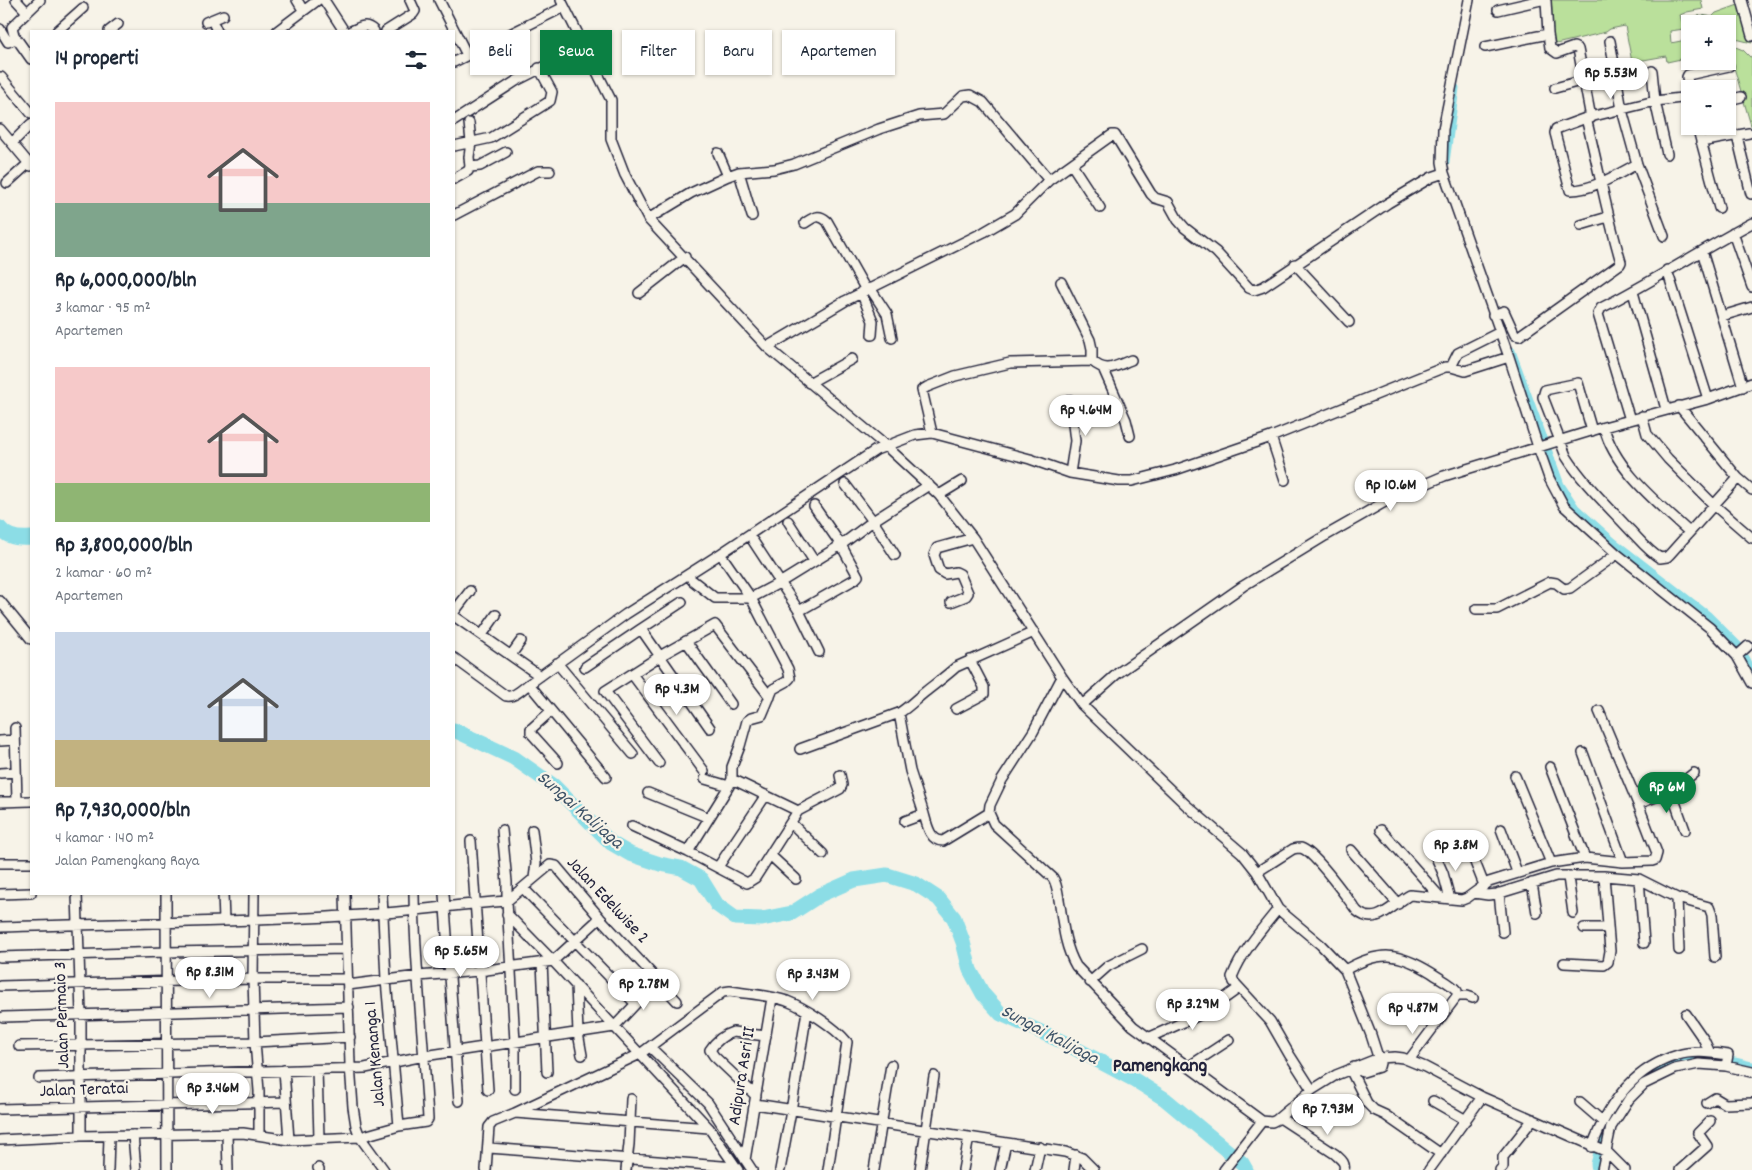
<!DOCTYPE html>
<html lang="id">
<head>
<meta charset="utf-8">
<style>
	body { margin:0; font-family:Dekko,sans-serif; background:#f2f2f3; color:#1f2937; height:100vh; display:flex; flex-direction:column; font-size:19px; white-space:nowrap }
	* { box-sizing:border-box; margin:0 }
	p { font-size:16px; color:#747a83 }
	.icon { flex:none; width:28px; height:28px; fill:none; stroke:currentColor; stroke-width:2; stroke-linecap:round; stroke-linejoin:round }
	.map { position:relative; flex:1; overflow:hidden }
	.drawer { position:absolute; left:30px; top:30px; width:425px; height:865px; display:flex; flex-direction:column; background:#fff; border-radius:0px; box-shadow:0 1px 4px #0004 }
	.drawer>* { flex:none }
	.top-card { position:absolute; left:470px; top:30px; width:475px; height:45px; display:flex; gap:10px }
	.buttons { position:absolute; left:1681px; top:15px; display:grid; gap:10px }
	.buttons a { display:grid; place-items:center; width:55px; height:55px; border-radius:0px; background:#fff; box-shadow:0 1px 4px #0004; font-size:25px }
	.price { position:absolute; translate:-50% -42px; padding:0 11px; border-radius:18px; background:#fff; color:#222; font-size:16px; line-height:32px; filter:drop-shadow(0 1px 2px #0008) }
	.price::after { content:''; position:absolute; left:50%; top:30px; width:15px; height:11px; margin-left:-8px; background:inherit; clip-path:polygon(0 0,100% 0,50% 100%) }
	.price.active { background:#0b8043; color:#fff }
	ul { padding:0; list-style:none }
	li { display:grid; align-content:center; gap:10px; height:265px; padding:0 25px }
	li span { display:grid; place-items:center; height:155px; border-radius:0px; color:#555 }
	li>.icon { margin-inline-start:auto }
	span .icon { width:90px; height:90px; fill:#fffc; stroke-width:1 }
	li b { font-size:21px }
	h2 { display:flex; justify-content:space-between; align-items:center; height:60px; padding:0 25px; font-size:21px }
	.pill { padding:0 18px; border-radius:0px; background:#fff; box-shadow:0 1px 4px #0004; font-size:18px; line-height:45px }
	.pill.active { background:#0b8043; color:#fff }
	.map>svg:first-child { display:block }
	.green { fill:#bae09b; stroke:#6e816b }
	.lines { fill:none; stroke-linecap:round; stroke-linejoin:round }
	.canal { stroke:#8cdde6; stroke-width:9 }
	.river { stroke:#8cdde6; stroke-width:15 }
	.minor-casing { stroke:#22223b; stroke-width:12 }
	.minor { stroke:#f7f3e8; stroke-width:9 }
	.labels { text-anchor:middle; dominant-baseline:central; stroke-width:4.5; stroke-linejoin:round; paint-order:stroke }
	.street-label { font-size:18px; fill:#22223b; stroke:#f7f3e8 }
	.water-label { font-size:19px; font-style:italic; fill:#3c5166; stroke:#f7f3e8 }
	.quarter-label { font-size:20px; font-weight:bold; fill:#22223b; stroke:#f7f3e8 }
</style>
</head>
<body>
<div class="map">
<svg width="1752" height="1170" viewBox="0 0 1752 1170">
	<rect width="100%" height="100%" fill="#f7f3e8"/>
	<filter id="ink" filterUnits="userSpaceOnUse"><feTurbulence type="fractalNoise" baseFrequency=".02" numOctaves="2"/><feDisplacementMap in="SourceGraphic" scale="10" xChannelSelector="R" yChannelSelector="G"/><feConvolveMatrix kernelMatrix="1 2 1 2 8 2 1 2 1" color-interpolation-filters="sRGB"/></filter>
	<g filter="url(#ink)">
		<path class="green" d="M1549 0H1701L1703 9 1687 12 1680 15 1684 29 1670 31 1671 43 1686 40 1688 49 1683 54 1685 56 1690 54V57L1667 62 1666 56 1632 62 1625 26 1610 29 1606 32 1556 44 1554 42Z
			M1741 4 1752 43 1728 37V39V24H1691V19C1698 14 1704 15 1712 17L1716 13Z
			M1728 44 1743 50 1750 57 1752 56V129L1733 64 1716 65V61H1728Z"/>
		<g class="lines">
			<path class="canal" d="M1445 162 1455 88
				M1511 351 1560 485 1575 508 1613 542 1707 615 1738 646 1752 673
				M1596 1170 1595 1164C1599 1150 1602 1132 1609 1119 1625 1090 1661 1063 1694 1059 1713 1056 1734 1062 1752 1066"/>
			<path class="river" d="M0 528C7 538 20 539 31 538
				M454 730 514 758 554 786 611 843 630 854 660 864 681 868 701 879 717 905 735 918 762 919 792 913 820 895 854 880 887 875 916 884 939 899 954 918 963 942 970 970 983 994 1001 1014 1061 1041 1133 1079 1165 1099 1242 1163 1246 1170"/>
			<defs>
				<path id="minor" d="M16 0 27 12
					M297 0 303 10
					M324 0 344 31
					M439 0 467 55
					M561 0 611 100V139L625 175 648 219 767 347 886 446 939 495 973 538 1062 677 1082 705 1185 804 1242 853 1257 872 1278 909 1321 945 1345 970 1371 1035 1380 1063 1379 1067 1363 1072 1354 1067
					M1469 0 1443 129 1442 162 1444 173 1509 357 1538 447 1549 478 1564 506 1617 554 1710 628 1737 656 1752 683
					M1544 0 1546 1 1548 34
					M1742 0 1752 36
					M1498 10 1541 0
					M212 20 217 31
					M206 22 223 15
					M0 29 8 42 16 39
					M57 31 83 8
					M109 31 118 24
					M277 31 318 0
					M351 31C361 27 365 22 374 31
					M386 31 413 14 415 11 410 0
					M1610 41 1622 110 1637 164 1664 236
					M1485 47 1548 34 1550 48 1557 53 1574 47 1578 49 1591 118
					M31 59 14 35 12 27 40 0
					M454 62 564 7
					M1652 71 1655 101 1667 154
					M1 77 31 113
					M1555 88 1584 80
					M1690 98 1687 77 1688 75 1729 66
					M1728 100 1741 97
					M454 121 516 81 585 46
					M469 123 471 142 469 157 470 167 480 166 506 152
					M1697 126 1719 208
					M0 129 31 166
					M1737 136 1751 194
					M1701 142 1749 133
					M12 143 31 124
					M454 146 491 138 550 101 552 92 539 68
					M718 153 728 176
					M1637 164C1618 174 1591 191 1570 190L1555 133 1556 129 1586 118 1655 101 1690 97
					M1072 165 1100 208
					M739 172 752 216
					M454 179 468 171 470 167
					M7 183 29 163
					M454 215 538 171H550
					M648 219 691 193 728 176 739 172 774 169 794 164 879 129 919 116 944 114 963 96 970 95 983 102 1049 180
					M805 223C813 218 818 213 827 221L866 290
					M1581 225 1608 217
					M1733 233 1752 287
					M1702 251 1743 387
					M1295 264 1349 322
					M1667 270 1708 399
					M1061 282 1090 340 1092 349V361
					M870 288 887 314 892 338
					M861 292 873 321 872 335
					M1633 292 1666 409
					M639 293 685 257
					M1493 315 1504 311 1515 335 1519 336 1620 264 1621 262C1607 215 1598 166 1586 118
					M1722 316 1752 307
					M767 347 845 301 984 232 1015 214 1049 180 1112 135H1115L1151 194 1155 198 1168 202 1178 220 1185 228 1216 252 1249 288 1254 290 1263 287 1388 203 1432 177 1444 173
					M1451 367 1458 353 1500 332
					M1103 368 1126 420 1130 436
					M809 383 852 359
					M1070 400 1075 441 1070 473
					M1679 406 1738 478 1752 490
					M1642 416 1647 434 1668 459 1714 505 1752 538
					M1630 420 1598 314 1601 308C1652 282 1701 250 1752 223
					M1604 427C1614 469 1659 504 1689 532
					M1592 431 1578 383 1545 390 1543 397 1566 456C1583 483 1607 505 1629 529 1639 539 1648 551 1660 558L1667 557 1670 554 1738 478
					M932 433 922 390 927 387 955 376 1010 363 1092 361C1107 374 1115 366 1131 360
					M1271 437 1285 480
					M845 484 873 521 895 555
					M939 495 962 481
					M788 521 814 561
					M753 541 799 611 819 652
					M692 580 715 598H751L781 582 841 545 873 521 929 485
					M0 601 31 639
					M951 602 966 596 968 593 960 574 956 572 945 574 939 570 934 555 937 548 973 538
					M1476 609H1497L1550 582 1556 583 1564 589 1570 588 1617 554
					M799 611 855 579 858 576 841 545 814 506
					M454 612 470 591
					M454 616 540 676
					M641 629 682 602
					M482 635 496 615
					M686 641 731 704
					M511 655 521 641
					M1737 656 1748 646
					M454 658 506 696C514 698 522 689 529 684
					M557 663 633 754
					M585 667 641 629 710 728
					M632 674 704 771
					M1062 677 1033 732 1002 780 990 805 989 813 994 824 1053 878C1058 886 1058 896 1060 905 1063 926 1065 947 1076 966L1133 1026 1262 1121 1272 1122 1276 1120 1312 1090 1336 1075 1379 1058 1395 1057 1403 1058 1425 1067 1482 1097 1607 1152 1625 1170
					M1082 705 1118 673 1243 586 1325 536 1390 499 1444 476 1604 427 1708 399 1752 383
					M956 709 984 694V687L970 660
					M551 711 531 729V733L558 763
					M899 713 910 771 924 814 905 821
					M15 728 17 801
					M0 741 15 740
					M800 749 899 713C909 707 916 699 925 692 935 684 946 676 956 667L1034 632
					M1583 753 1623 862
					M659 763 605 691 660 656 715 625 770 697
					M1550 767 1585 858
					M0 773 16 772
					M1515 776 1551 863
					M606 777 529 684 626 614 720 554 876 450 915 435 932 433 1030 459 1070 473 1119 481H1132L1175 470 1271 437 1445 367H1451L1465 371 1509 357
					M705 779 729 786
					M732 779 798 811 840 789 842 785 840 775
					M1671 791 1685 830
					M648 793 709 818
					M0 802 31 801
					M1638 804 1671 791 1694 773
					M924 814C927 825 930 841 943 841L989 813
					M791 823 823 854
					M632 826 688 852 747 883 755 878 798 811
					M1501 829 1517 872
					M502 830 507 882V901
					M532 830 536 863 534 878
					M1381 830 1440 897
					M471 841 488 1090
					M1467 842 1484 885
					M1351 850 1398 904
					M688 852 729 786 732 779V767L740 746 747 721 751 718 762 715 773 689 786 682 790 678 788 669 751 598 724 559
					M770 855 796 879
					M1435 855 1443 873 1450 899
					M0 863H31
					M718 867 766 795
					M1257 872 1293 849C1296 848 1299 848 1301 848 1315 852 1347 898 1357 911 1376 928 1393 904 1410 895L1462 900 1467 898 1489 882 1551 863 1585 858 1623 862 1652 861 1655 860 1657 853 1638 804 1599 711
					M1568 877 1573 913
					M1639 879 1644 943
					M1532 883 1537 913
					M523 888 635 1003
					M1474 893 1488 895 1497 894 1556 876H1604L1639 879 1677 898 1709 907 1712 915 1715 957
					M1499 893 1503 932
					M0 894 31 893
					M77 894 81 1015V1136
					M166 894 167 1170
					M223 894 224 921
					M254 894 253 979 255 1042 259 1091V1135
					M345 894 350 1065 353 1107 356 1126 360 1137 384 1170
					M382 894 386 980 399 1126
					M444 894 459 1101
					M1677 898 1679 950
					M507 901 550 865 556 866 600 918 677 1001
					M1278 909C1261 930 1242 952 1232 977L1234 982 1270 1021 1289 1054 1312 1090
					M507 914 553 961 709 1128 738 1170
					M0 927C115 923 230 923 345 916 399 913 453 905 507 901L515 1042V1089
					M1584 928H1608
					M0 957 166 952 347 949
					M542 962 547 1072
					M1564 963 1604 965 1608 962 1610 951 1604 876
					M1345 970C1380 950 1398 952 1432 973 1440 979 1451 983 1457 991V996L1409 1060
					M1090 982 1108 966 1142 949
					M348 985 418 976 479 971 553 961 600 918
					M576 985 578 1033 582 1055
					M0 986 253 979H347
					M1457 996H1467L1473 998
					M1686 1014 1704 1040 1710 1053
					M3 1017 349 1007
					M614 1027 658 980
					M1148 1038 1204 1013 1239 988
					M19 1046 255 1042 350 1037
					M650 1047 708 1103 752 1170
					M1188 1067 1229 1040
					M1350 1069 1367 1103 1374 1110 1385 1115 1441 1154
					M284 1070 289 1140
					M317 1070 319 1138
					M39 1078 365 1068 424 1056 614 1027
					M756 1096 714 1056 710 1050C715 1042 723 1035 733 1032L766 1036
					M1433 1101 1466 1120
					M1580 1102 1602 1121
					M1707 1103 1715 1098 1725 1104 1752 1103
					M755 1104 1065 1152 1082 1158 1094 1170
					M0 1109 286 1102
					M515 1113 640 1054 723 992 730 991C748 994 769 995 787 1001 805 1008 835 1027 847 1042L828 1170
					M1280 1118 1335 1154C1340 1159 1346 1162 1344 1170
					M227 1134 228 1170
					M133 1135 136 1170
					M0 1140 81 1136 243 1133 289 1140 360 1137 399 1126 426 1122 428 1119C424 1044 415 969 414 894
					M1592 1147C1607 1106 1633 1068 1678 1055 1693 1050 1712 1053 1728 1055L1726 1066
					M489 1148 735 1167
					M745 1160 772 998
					M318 1168 319 1170
					M108 1170 109 1136
					M486 1170 489 1127 493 1122 515 1113 709 1128
					M626 1170 629 1144 631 1099
					M780 1170 791 1111 807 1011
					M874 1170 891 1065
					M920 1170 934 1076
					M963 1170 969 1137
					M1000 1170 1006 1143
					M1035 1170 1040 1147
					M1074 1170 1076 1155
					M1224 1170 1262 1121
					M1429 1170 1482 1097
					M1500 1170 1503 1167V1157L1533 1119
					M1602 1170 1611 1127 1629 1099 1644 1084 1675 1069 1699 1064 1726 1066 1752 1072
					M1680 1170 1707 1146 1698 1133 1710 1121"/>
			</defs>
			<use href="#minor" class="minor-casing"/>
			<use href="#minor" class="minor"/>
		</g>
	</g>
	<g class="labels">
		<g class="street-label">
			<text transform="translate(607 901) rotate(47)">Jalan Edelwise 2</text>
			<text transform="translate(63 1015) rotate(-92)">Jalan Permaio 3</text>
			<text transform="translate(376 1054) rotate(-95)">Jalan Kenanga 1</text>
			<text transform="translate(743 1076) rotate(-81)">Adipura Asri II</text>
			<text transform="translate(84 1091) rotate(-2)">Jalan Teratai</text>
		</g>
		<g class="water-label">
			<text transform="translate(579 811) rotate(41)">Sungai Kalijaga</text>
			<text transform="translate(1049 1036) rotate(28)">Sungai Kalijaga</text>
		</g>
		<g class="quarter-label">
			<text x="1160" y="1067">Pamengkang</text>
		</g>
	</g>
</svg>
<div class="buttons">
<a>+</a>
<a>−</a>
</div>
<b class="price" style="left:1611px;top:100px">Rp 5.53M</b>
<b class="price" style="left:1086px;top:437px">Rp 4.64M</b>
<b class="price" style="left:1391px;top:512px">Rp 10.6M</b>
<b class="price" style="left:677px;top:716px">Rp 4.3M</b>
<b class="price active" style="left:1667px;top:814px">Rp 6M</b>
<b class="price" style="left:1456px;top:872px">Rp 3.8M</b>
<b class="price" style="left:461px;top:978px">Rp 5.65M</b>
<b class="price" style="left:210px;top:999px">Rp 8.31M</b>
<b class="price" style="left:813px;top:1001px">Rp 3.43M</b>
<b class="price" style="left:644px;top:1011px">Rp 2.78M</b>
<b class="price" style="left:1193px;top:1031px">Rp 3.29M</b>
<b class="price" style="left:1413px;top:1035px">Rp 4.87M</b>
<b class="price" style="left:213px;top:1115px">Rp 3.46M</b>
<b class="price" style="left:1328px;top:1136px">Rp 7.93M</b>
<div class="top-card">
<a class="pill">Beli</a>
<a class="pill active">Sewa</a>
<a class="pill">Filter</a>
<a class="pill">Baru</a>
<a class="pill">Apartemen</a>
</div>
<section class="drawer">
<h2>14 properti<svg class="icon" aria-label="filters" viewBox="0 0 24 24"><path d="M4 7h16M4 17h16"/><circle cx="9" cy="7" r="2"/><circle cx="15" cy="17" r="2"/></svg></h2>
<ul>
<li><span style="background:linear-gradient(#f6c9c9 65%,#7fa58c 0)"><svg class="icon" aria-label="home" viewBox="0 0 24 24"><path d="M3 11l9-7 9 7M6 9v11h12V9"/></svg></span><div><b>Rp 6,000,000/bln</b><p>3 kamar · 95 m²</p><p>Apartemen</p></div></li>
<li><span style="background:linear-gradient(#f6c9c9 75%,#8fb573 0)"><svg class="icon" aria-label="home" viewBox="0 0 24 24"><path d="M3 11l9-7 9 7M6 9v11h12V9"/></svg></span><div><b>Rp 3,800,000/bln</b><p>2 kamar · 60 m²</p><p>Apartemen</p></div></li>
<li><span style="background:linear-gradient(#c9d6e8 70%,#c2b280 0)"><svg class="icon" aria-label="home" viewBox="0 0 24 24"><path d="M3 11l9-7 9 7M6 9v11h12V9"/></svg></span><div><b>Rp 7,930,000/bln</b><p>4 kamar · 140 m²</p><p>Jalan Pamengkang Raya</p></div></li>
</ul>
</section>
</div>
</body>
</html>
